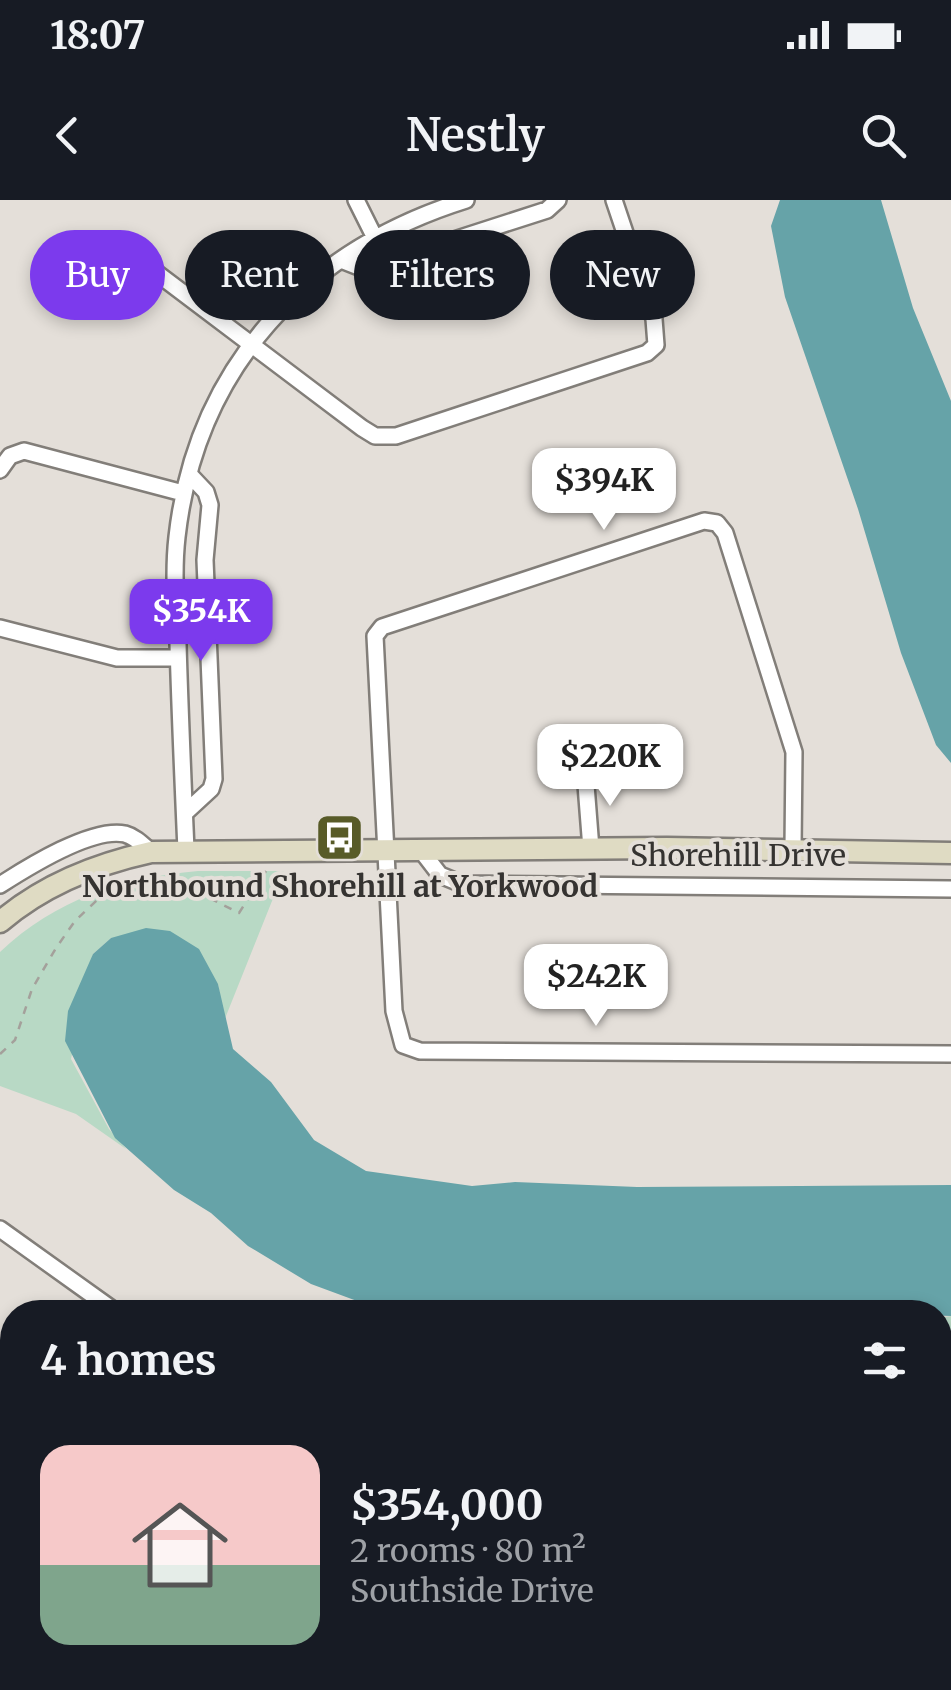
<!DOCTYPE html>
<html lang="en">
<head>
<meta charset="utf-8">
<style>
	body { margin:0; font-family:Merriweather,serif; background:#242831; color:#f1f3f6; height:100vh; display:flex; flex-direction:column; font-size:38px; white-space:nowrap }
	* { box-sizing:border-box; margin:0 }
	p { font-size:32px; color:#9ea1a6 }
	.icon { flex:none; width:55px; height:55px; fill:none; stroke:currentColor; stroke-width:2; stroke-linecap:round; stroke-linejoin:round }
	.map { position:relative; flex:1; overflow:hidden }
	.drawer { position:absolute; left:0px; top:1100px; width:952px; height:390px; display:flex; flex-direction:column; background:#171b24; border-radius:40px 40px 0 0; box-shadow:0 5px 15px #0003 }
	.drawer>* { flex:none }
	.hud { position:absolute; left:30px; top:30px; width:892px; height:90px; display:flex; gap:20px }
	.price { position:absolute; translate:-50% -85px; padding:0 22px; border-radius:20px; background:#fff; color:#222; font-size:32px; line-height:65px; filter:drop-shadow(0 2px 5px #0008) }
	.price::after { content:''; position:absolute; left:50%; top:60px; width:30px; height:22px; margin-left:-15px; background:inherit; clip-path:polygon(0 0,100% 0,50% 100%) }
	.price.active { background:#7c3aed; color:#fff }
	ul { padding:0; list-style:none }
	li { display:flex; align-items:center; gap:30px; height:250px; padding:0 40px }
	li span { display:grid; place-items:center; flex:none; width:280px; height:200px; border-radius:30px; color:#555 }
	li>.icon { margin-inline-start:auto }
	span .icon { width:120px; height:120px; fill:#fffc; stroke-width:1 }
	li b { font-size:42px }
	h2 { display:flex; justify-content:space-between; align-items:center; height:120px; padding:0 40px; font-size:42px }
	.chip { padding:0 35px; border-radius:45px; background:#171b24; box-shadow:0 5px 15px #0003; font-size:35px; line-height:90px }
	.chip.active { background:#7c3aed; color:#fff }
	.status { display:flex; justify-content:space-between; align-items:center; height:70px; padding:0 50px; background:#171b24; direction:ltr }
	.status svg { height:28px; fill:currentColor }
	header { display:flex; justify-content:space-between; align-items:center; height:130px; padding:0 40px; background:#171b24; font-size:45px; font-weight:600 }
	.map>svg:first-child { display:block }
	.green { fill:#b8d9c5 }
	.water { fill:#66a3a8 }
	.lines { fill:none; stroke-linecap:round; stroke-linejoin:round }
	.street-casing { stroke:#827e79; stroke-width:20 }
	.secondary-casing { stroke:#827e79; stroke-width:25 }
	.path { stroke:#a4a09b; stroke-width:2.5; stroke-dasharray:8 8; stroke-linecap:butt }
	.street { stroke:#fff; stroke-width:15 }
	.secondary { stroke:#dfdbc3; stroke-width:20 }
	.labels { text-anchor:middle; dominant-baseline:central; stroke-width:8; stroke-linejoin:round; paint-order:stroke }
	.street-label { font-size:30px; fill:#353331; stroke:#e4dfd9 }
	.poi-label { font-size:30px; font-weight:bold; fill:#353331; stroke:#e4dfd9 }
</style>
</head>
<body>
<div class="status"><b>18:07</b><svg viewBox="0 0 49 12"><path d="M0 12V9h3v3zM5 12V6h3v6zM10 12V3h3v9zM15 12V0h3v12zM26 1h20v11H26zM47 4h2v5h-2z"/></svg></div>
<header><svg class="icon" aria-label="back" viewBox="0 0 24 24"><path d="M15 5l-7 7 7 7"/></svg>Nestly<svg class="icon" aria-label="search" viewBox="0 0 24 24"><circle cx="10" cy="10" r="6"/><path d="M15 15l6 6"/></svg></header>
<div class="map">
<svg width="951" height="1490" viewBox="0 0 951 1490">
	<rect width="100%" height="100%" fill="#e4dfd9"/>
	<path class="green" d="M198 671H284L224 821 218 784 111 738 93 754 71 859 109 929 126 949 76 914 0 886V752C56 699 122 678 198 671Z
		M951 1116V1490H537L544 1478H940V1118Z"/>
	<path class="water" d="M780 0H881L913 108 951 201V563L936 545 901 453 858 309 785 97 771 26Z
		M146 728 170 731 199 749 218 784 233 849 271 882 314 940 366 971 472 986 515 982 637 987 951 985V1116L633 1105 496 1109 357 1101 311 1084 248 1046 211 1013 174 990 115 938 65 841 68 811 93 754 111 738Z"/>
	<g class="lines">
		<defs>
			<path id="street" d="M356 0 374 36
				M341 60 374 73 448 42 547 10 558 0
				M150 68 362 228 375 236H396L647 153 656 145 654 119 614 0
				M0 270 10 256 24 251 183 293
				M0 428 117 458H178
				M585 572 591 649
				M185 613 211 589 214 579 205 360 210 305 206 292 189 274
				M420 649 440 675 462 684 951 689
				M793 649 794 552 725 333 717 323 704 321 382 427 375 436 394 811 403 845 420 851 951 854
				M186 650C183 582 180 513 178 444 176 409 173 372 177 337 196 167 306 50 466 0
				M0 685C28 667 92 627 125 634 136 637 143 645 151 652
				M0 1029 116 1112
				M0 1250 12 1260
				M2 1347 12 1333
				M123 1490 139 1478
				M404 1490 420 1478"/>
			<path id="secondary" d="M0 722C43 685 96 664 151 652L667 648 951 653"/>
		</defs>
		<use href="#street" class="street-casing"/>
		<use href="#secondary" class="secondary-casing"/>
		<path class="path" d="M170 673 178 682 239 713 266 671
			M0 854 15 840 32 789 56 748 75 721 112 686
			M940 1201 951 1187
			M940 1244 951 1249
			M576 1490 586 1478"/>
		<use href="#street" class="street"/>
		<use href="#secondary" class="secondary"/>
	</g>
	<defs>
		<symbol id="bus-square" viewBox="-11 -11 22 22"><rect x="-9" y="-9" width="18" height="18" rx="4" fill="#585b28" stroke="#e4dfd9"/><path d="M-5-6H5V4H4V6H2V4H-2V6H-4V4H-5ZM-3.5-4V0h7V-4ZM-3.5 1.2v1.5H-2V1.2ZM2 1.2v1.5H3.5V1.2Z" fill="#fff"/></symbol>
	</defs>
	<g fill-rule="evenodd">
		<use href="#bus-square" x="312" y="610" width="55" height="55"/>
	</g>
	<g class="labels">
		<g class="street-label">
			<text x="738" y="655">Shorehill Drive</text>
		</g>
		<g class="poi-label">
			<text x="340" y="686">Northbound Shorehill at Yorkwood</text>
		</g>
	</g>
</svg>
<b class="price" style="left:604px;top:333px">$394K</b>
<b class="price active" style="left:201px;top:464px">$354K</b>
<b class="price" style="left:610px;top:609px">$220K</b>
<b class="price" style="left:596px;top:829px">$242K</b>
<div class="hud">
<a class="chip active">Buy</a>
<a class="chip">Rent</a>
<a class="chip">Filters</a>
<a class="chip">New</a>
</div>
<section class="drawer">
<h2>4 homes<svg class="icon" aria-label="filters" viewBox="0 0 24 24"><path d="M4 7h16M4 17h16"/><circle cx="9" cy="7" r="2"/><circle cx="15" cy="17" r="2"/></svg></h2>
<ul>
<li><span style="background:linear-gradient(#f6c9c9 60%,#7fa58c 0)"><svg class="icon" aria-label="home" viewBox="0 0 24 24"><path d="M3 11l9-7 9 7M6 9v11h12V9"/></svg></span><div><b>$354,000</b><p>2 rooms · 80 m²</p><p>Southside Drive</p></div></li>
</ul>
</section>
</div>
</body>
</html>
